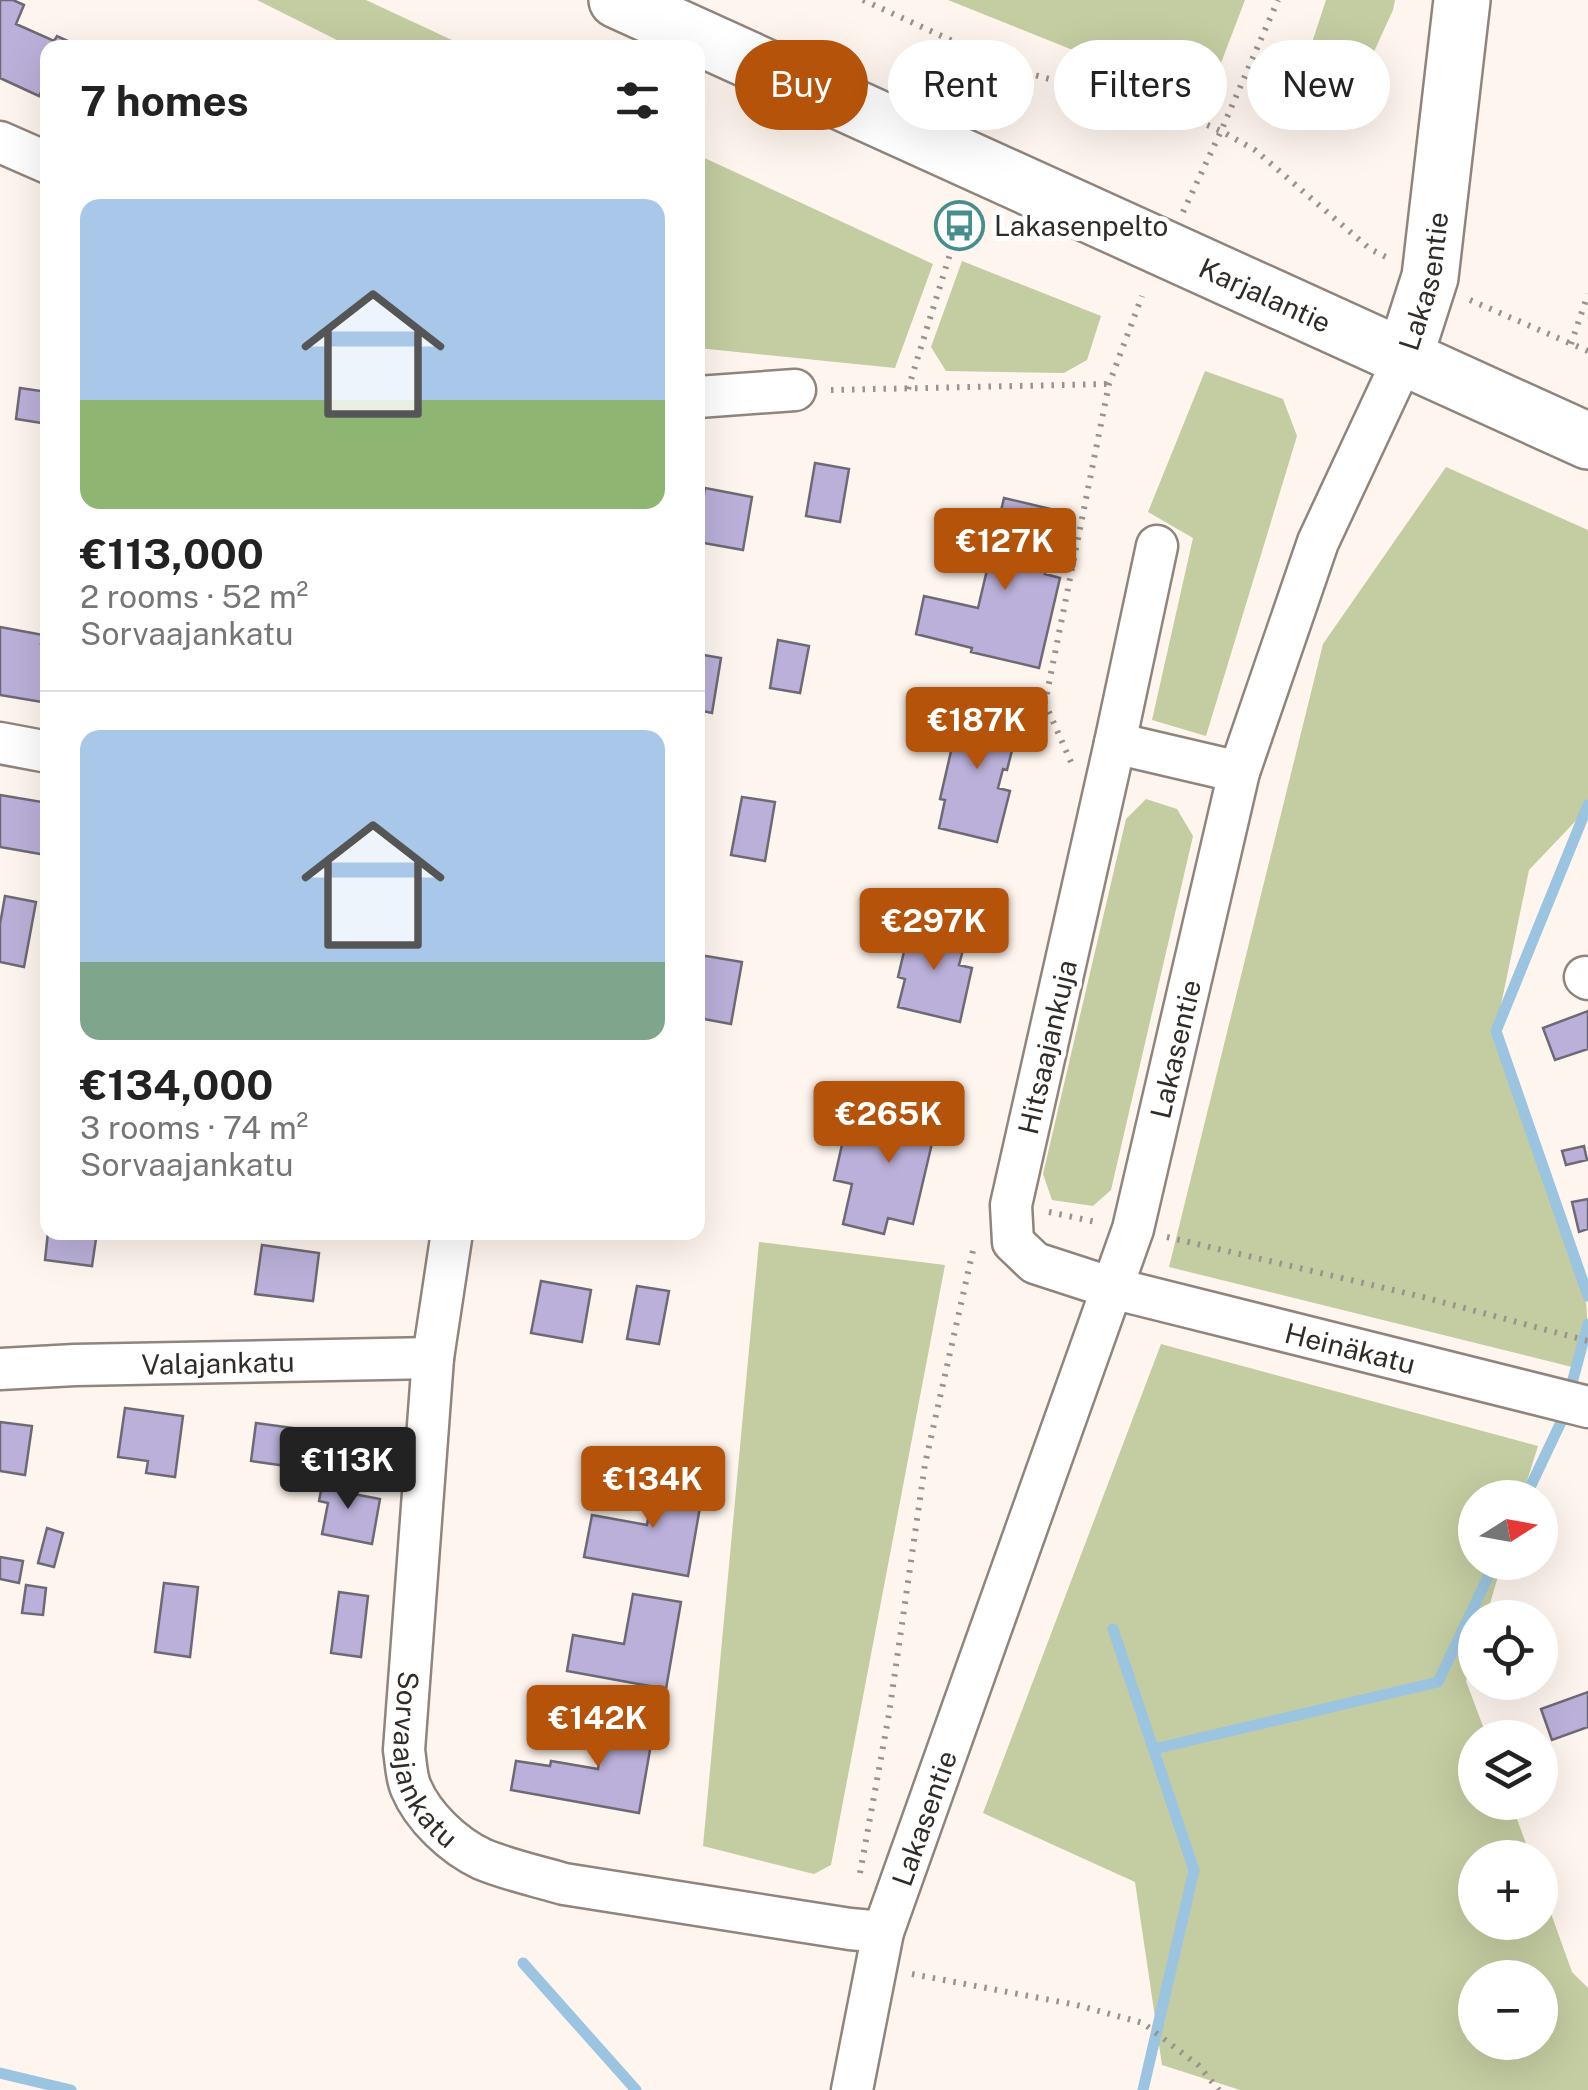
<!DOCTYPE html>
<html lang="en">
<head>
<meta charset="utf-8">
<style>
	body { margin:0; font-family:"Public Sans",sans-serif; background:#f6f6f6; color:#222; height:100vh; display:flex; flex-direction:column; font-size:38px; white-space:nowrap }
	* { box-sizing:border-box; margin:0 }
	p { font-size:32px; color:#767676 }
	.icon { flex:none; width:55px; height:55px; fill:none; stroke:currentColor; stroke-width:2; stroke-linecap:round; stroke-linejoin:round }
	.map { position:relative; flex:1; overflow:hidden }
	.sheet { position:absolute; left:40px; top:40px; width:665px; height:1200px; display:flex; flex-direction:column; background:#fff; border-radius:20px; box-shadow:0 10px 40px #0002 }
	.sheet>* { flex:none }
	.banner { position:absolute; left:735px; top:40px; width:702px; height:90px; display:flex; gap:20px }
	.needle { width:65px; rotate:79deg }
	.tools { position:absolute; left:1458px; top:1480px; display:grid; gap:20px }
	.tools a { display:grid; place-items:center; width:100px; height:100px; border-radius:50%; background:#fff; box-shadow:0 10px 40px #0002; font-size:50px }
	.price { position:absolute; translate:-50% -85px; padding:0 22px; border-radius:10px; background:#b45309; color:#fff; font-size:32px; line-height:65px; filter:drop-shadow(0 2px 5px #0008) }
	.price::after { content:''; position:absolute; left:50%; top:60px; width:30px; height:22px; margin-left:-15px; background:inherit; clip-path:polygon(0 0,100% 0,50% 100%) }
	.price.current { background:#222; color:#fff }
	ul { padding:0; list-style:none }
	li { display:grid; align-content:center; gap:20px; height:530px; padding:0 40px }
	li+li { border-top:2px solid #e0e0e0 }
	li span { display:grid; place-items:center; height:310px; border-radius:20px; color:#555 }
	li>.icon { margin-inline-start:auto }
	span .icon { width:180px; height:180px; fill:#fffc; stroke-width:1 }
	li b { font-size:42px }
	h2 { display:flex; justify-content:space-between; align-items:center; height:120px; padding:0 40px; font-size:42px }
	.chip { padding:0 35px; border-radius:45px; background:#fff; box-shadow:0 10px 40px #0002; font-size:35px; line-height:90px }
	.chip.current { background:#b45309; color:#fff }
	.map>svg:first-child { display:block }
	.forest { fill:#c4cca1; fill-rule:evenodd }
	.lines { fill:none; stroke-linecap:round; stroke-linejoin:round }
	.stream { stroke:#9bc4e0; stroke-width:11 }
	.building { fill:#bab0d9; stroke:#6d6a75; stroke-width:2.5 }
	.street-casing { stroke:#8f857d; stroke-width:45 }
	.secondary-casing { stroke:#8f857d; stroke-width:60 }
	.path { stroke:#99938d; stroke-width:6; stroke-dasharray:2.5 8; stroke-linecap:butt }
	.street { stroke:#fff; stroke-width:40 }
	.secondary { stroke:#fff; stroke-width:55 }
	.labels { text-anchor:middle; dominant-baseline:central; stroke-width:10; stroke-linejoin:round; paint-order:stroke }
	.poi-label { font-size:28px; fill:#302c28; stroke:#fff; text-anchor:start }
	.street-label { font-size:28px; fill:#302c28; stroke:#fff }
</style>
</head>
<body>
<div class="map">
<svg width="1588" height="2090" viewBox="0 0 1588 2090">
	<rect width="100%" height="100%" fill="#fef5ee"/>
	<path class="forest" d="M257 0H366L467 47H351Z
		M948 0H1245L1213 84 1190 97Z
		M1326 0H1395L1393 10 1366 69 1339 97 1319 95 1302 73Z
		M698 155 933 264 895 368 698 348Z
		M962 261 1101 316 1087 360 1064 373 946 371 931 347Z
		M1205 371 1283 399 1297 436 1206 736 1152 720 1193 538 1148 512Z
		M1446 467 1588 530V808L1529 870 1496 1029 1584 1271 1588 1330 1580 1369 1169 1267 1323 644Z
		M1146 799 1177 809 1193 836 1111 1190 1093 1206 1052 1200 1043 1174 1126 819Z
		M759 1242 945 1265 831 1865 814 1874 703 1846Z
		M1161 1344 1538 1446 1522 1497 1475 1498V1562L1502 1563 1486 1617 1475 1618V1652L1466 1681 1487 1737 1475 1738V1802L1511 1803 1531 1857 1475 1858V1922H1540V1883L1572 1972 1588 1988V2090H1240L1162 2065 1135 1882 983 1813ZM1475 1978H1540V2042H1475Z"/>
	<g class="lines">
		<path class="stream" d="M1588 805 1496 1031 1588 1296
			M1525 1498 1562 1420 1588 1324
			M1113 1629 1194 1870 1143 2090
			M1154 1749 1438 1682 1495 1562
			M523 1963 636 2090
			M0 2073 71 2090"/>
	</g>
	<path class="building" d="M0 0H13L24 5 16 24 54 41 57 36 83 48H48V92L42 90 39 96 0 78Z
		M20 388 48 392V424L16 419Z
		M815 463 849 469 840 522 806 516Z
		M705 488 752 497 743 550 698 542V529Z
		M1004 498 1059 511 1045 574 1060 578 1039 668 971 652 972 648 916 634 924 596 978 608Z
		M0 627 43 635 41 644 48 646V703L0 695Z
		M778 640 809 646 800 693 770 688Z
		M698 654 721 658 712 713 698 710Z
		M955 703 1020 719 1007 770 1003 769 998 788 1010 791 997 842 939 828 945 800 940 799 952 747 945 746Z
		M0 795 48 803 46 855 0 847Z
		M742 797 775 802 765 861 731 855Z
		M5 896 36 902 24 967 0 962V924Z
		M911 922 967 935 959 965 972 968 960 1022 898 1007 905 979 898 977Z
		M700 955 742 962 731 1024 698 1018V971Z
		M1588 1011V1049L1555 1060 1543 1028Z
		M891 1093 941 1105 913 1224 888 1218 884 1234 843 1224 852 1184 834 1180 844 1136 879 1144Z
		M1584 1146 1587 1160 1566 1165 1562 1151Z
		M1588 1199V1229L1579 1232 1572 1202Z
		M48 1232H97L92 1266 45 1260Z
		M262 1245 319 1253 313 1301 255 1294Z
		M541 1281 591 1290 582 1342 531 1333Z
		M637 1286 669 1291 659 1344 627 1339Z
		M125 1408 183 1416 175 1477 146 1473 148 1461 118 1457Z
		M0 1422 32 1426 25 1475 0 1471Z
		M256 1423 293 1428 287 1466 251 1461Z
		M324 1475 346 1480 343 1492 380 1499 372 1544 322 1534 328 1503 319 1501Z
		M656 1475 704 1484 688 1576 584 1557 592 1515 647 1525Z
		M47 1528 63 1533 54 1567 38 1563Z
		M0 1557 23 1561 19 1583 0 1579Z
		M164 1583 198 1587 190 1657 155 1652Z
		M26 1585 46 1588 43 1615 22 1613Z
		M339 1592 368 1596 361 1657 331 1653Z
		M633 1594 681 1602 666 1689 567 1671 573 1635 624 1644Z
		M1588 1692V1727L1552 1740 1541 1709Z
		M607 1713 655 1721 639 1813 511 1790 516 1761 550 1766 551 1761 598 1769Z"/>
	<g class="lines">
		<defs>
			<g id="street">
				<path d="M0 142 48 163"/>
				<path d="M698 397 795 390"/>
				<path d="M0 743 48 752"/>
				<path d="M1115 743 1157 546"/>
				<path id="s1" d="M1239 772 1115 743 1011 1205 1013 1242 1035 1263 1112 1288 1588 1407"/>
				<path d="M1585 977 1588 979"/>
				<path id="s2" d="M452 1232 433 1358 404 1750C406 1762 406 1777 411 1788 423 1817 454 1846 482 1859 508 1870 537 1876 564 1884L850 1929 883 1932"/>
				<path id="s3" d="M0 1369 75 1365 433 1358"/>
				<path id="s4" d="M852 2090 883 1932 1133 1229 1239 772 1318 542 1404 358"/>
			</g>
			<g id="secondary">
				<path id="s5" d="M617 0 1588 441"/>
				<path id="s6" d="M1404 358 1430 277 1462 0"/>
			</g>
		</defs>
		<use href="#street" class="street-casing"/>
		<use href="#secondary" class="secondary-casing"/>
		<path class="path" d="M863 0 1016 70 1187 116 1221 131 1255 150 1370 249 1388 258
			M915 74 976 90 996 61
			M1183 212 1221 131 1278 0
			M1470 300 1588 351
			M1571 344 1588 294
			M908 389 959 225
			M831 390 1109 384
			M1071 762 1045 703 1109 384 1142 296
			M1049 1212 1096 1222
			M1167 1237 1423 1297 1588 1341
			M860 1873 889 1714 925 1464 974 1246
			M912 1974 1077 2005 1143 2023 1198 2065 1219 2090"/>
		<use href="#street" class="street"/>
		<use href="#secondary" class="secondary"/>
	</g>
	<defs>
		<symbol id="bus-ring" viewBox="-11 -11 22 22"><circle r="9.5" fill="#fff" stroke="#468e8b" stroke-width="1.5"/><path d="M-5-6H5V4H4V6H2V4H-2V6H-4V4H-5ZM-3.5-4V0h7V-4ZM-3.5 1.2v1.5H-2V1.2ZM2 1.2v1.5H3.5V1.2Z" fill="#468e8b"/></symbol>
	</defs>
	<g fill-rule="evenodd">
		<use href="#bus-ring" x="932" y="198" width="55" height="55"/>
	</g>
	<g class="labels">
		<g class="poi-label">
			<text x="994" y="225">Lakasenpelto</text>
		</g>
		<g class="street-label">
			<text stroke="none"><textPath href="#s6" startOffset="80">Lakasentie</textPath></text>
			<text stroke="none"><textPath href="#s5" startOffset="712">Karjalantie</textPath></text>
			<text transform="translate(1047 1047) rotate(-77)">Hitsaajankuja</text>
			<text stroke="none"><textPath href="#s4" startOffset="1092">Lakasentie</textPath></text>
			<text stroke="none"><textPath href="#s1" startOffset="995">Heinäkatu</textPath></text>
			<text stroke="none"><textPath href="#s3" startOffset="218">Valajankatu</textPath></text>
			<text stroke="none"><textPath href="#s2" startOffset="535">Sorvaajankatu</textPath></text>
			<text stroke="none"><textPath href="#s4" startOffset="282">Lakasentie</textPath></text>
		</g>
	</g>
</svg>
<div class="tools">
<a><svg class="needle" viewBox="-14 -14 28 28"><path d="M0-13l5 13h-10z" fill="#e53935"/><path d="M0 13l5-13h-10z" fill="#767676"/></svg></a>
<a><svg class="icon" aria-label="locate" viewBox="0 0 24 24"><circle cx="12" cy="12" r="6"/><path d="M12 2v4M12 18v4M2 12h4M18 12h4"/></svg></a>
<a><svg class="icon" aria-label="layers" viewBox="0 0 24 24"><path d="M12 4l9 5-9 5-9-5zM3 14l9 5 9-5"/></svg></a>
<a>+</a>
<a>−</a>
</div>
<b class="price" style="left:1005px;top:593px">€127K</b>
<b class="price" style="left:977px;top:772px">€187K</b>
<b class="price" style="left:934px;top:973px">€297K</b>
<b class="price" style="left:889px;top:1166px">€265K</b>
<b class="price current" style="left:348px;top:1512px">€113K</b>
<b class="price" style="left:653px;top:1531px">€134K</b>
<b class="price" style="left:598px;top:1770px">€142K</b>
<div class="banner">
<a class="chip current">Buy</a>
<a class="chip">Rent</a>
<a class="chip">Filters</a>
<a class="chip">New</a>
</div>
<section class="sheet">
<h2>7 homes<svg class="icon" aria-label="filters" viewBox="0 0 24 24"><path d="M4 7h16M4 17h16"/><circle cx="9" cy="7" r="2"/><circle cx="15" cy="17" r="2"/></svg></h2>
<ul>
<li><span style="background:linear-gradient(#a9c7e8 65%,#8fb573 0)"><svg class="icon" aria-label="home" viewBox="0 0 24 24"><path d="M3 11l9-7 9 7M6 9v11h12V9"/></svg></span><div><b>€113,000</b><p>2 rooms · 52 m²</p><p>Sorvaajankatu</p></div></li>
<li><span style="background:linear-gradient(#a9c7e8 75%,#7fa58c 0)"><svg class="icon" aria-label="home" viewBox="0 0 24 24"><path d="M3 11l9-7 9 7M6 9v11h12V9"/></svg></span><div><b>€134,000</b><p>3 rooms · 74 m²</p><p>Sorvaajankatu</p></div></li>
</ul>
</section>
</div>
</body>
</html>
